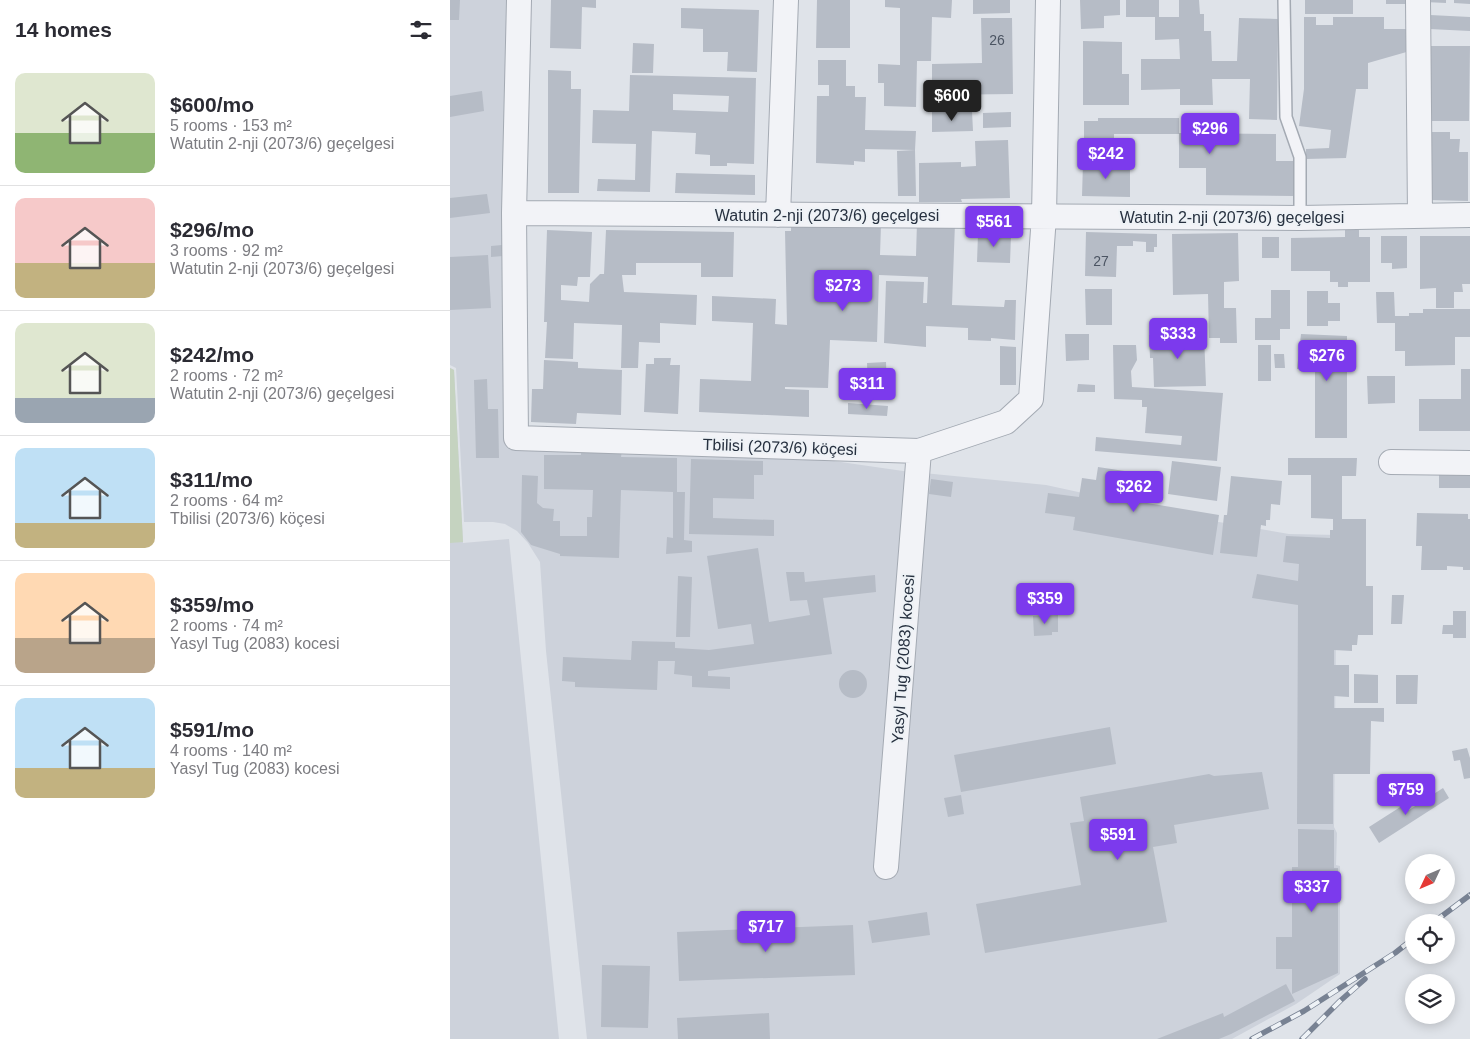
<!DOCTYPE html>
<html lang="en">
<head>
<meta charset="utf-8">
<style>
	body { margin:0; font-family:Arial,sans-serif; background:#f2f2f3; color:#2b2b33; height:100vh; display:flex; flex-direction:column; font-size:19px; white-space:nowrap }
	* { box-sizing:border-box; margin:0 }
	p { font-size:16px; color:#7c7c81 }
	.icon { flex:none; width:28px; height:28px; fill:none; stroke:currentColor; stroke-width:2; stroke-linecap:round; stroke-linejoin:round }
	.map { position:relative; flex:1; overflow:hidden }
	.drawer { display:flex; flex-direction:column; background:#fff; width:450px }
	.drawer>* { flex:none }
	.needle { width:32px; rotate:226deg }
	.fabs { position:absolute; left:955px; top:854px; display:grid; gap:10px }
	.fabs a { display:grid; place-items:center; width:50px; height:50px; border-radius:50%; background:#fff; box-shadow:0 2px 12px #0003; font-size:25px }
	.price { position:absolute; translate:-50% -42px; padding:0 11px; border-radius:5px; background:#7c3aed; color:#fff; font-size:16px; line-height:32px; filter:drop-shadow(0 1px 2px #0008) }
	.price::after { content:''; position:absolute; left:50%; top:30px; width:15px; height:11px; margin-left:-8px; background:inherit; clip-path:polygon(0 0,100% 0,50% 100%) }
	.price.on { background:#222; color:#fff }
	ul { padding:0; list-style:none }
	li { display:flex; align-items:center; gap:15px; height:125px; padding:0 15px }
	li+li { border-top:1px solid #e1e1e2 }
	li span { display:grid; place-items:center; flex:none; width:140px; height:100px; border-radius:10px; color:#555 }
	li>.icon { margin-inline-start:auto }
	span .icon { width:60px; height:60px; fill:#fffc; stroke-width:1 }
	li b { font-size:21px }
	h2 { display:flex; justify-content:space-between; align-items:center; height:60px; padding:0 15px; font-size:21px }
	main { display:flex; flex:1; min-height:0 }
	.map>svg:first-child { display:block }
	.built { fill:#cdd2db }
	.green { fill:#c5d3c0 }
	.building { fill:#b6bcc6; fill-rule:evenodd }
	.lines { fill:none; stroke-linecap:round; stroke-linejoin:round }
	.service-casing { stroke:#a4aab3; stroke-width:14 }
	.minor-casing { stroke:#a4aab3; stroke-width:26 }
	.service { stroke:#f2f3f7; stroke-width:11 }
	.minor { stroke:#f2f3f7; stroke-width:24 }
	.rail-casing { stroke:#788293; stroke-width:5.5 }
	.rail { stroke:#eef2f6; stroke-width:4; stroke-dasharray:11; stroke-linecap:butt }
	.labels { text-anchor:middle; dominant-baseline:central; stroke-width:4; stroke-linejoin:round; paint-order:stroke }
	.number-label { font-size:14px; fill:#4b5462 }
	.street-label { font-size:16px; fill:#273140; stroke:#eef2f6 }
</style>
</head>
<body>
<main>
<section class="drawer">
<h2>14 homes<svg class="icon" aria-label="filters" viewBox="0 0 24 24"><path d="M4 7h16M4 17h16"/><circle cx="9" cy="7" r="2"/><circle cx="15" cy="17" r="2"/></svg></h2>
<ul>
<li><span style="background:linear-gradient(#dfe7d0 60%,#8fb573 0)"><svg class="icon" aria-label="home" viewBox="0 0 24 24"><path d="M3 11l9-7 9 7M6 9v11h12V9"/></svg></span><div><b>$600/mo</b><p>5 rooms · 153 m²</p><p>Watutin 2-nji (2073/6) geçelgesi</p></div></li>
<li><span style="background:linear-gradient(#f6c9c9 65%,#c2b280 0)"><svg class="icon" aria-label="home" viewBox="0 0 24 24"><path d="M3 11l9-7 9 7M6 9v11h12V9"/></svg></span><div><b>$296/mo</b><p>3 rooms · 92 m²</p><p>Watutin 2-nji (2073/6) geçelgesi</p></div></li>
<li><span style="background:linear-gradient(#dfe7d0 75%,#9aa5b1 0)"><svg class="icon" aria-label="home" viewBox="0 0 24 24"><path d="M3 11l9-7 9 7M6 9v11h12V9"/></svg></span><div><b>$242/mo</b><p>2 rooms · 72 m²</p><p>Watutin 2-nji (2073/6) geçelgesi</p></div></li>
<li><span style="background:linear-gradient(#bfe0f5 75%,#c2b280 0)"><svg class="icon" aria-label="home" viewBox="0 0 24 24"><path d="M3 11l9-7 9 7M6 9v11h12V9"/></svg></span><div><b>$311/mo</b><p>2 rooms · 64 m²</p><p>Tbilisi (2073/6) köçesi</p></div></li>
<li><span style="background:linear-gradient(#ffd9b3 65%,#b9a48a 0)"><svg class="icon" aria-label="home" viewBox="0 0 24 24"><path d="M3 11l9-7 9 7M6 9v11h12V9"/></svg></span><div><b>$359/mo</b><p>2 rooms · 74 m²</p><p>Yasyl Tug (2083) kocesi</p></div></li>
<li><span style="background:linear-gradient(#bfe0f5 70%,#c2b280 0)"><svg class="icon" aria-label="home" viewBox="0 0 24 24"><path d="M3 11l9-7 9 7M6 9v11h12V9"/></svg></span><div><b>$591/mo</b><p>4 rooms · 140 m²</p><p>Yasyl Tug (2083) kocesi</p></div></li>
</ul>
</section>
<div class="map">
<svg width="1020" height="1039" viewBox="0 0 1020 1039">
	<rect width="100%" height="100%" fill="#dfe3e9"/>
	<path class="built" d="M0 0H57L55 441 349 456 453 471 596 485 757 520 839 534 887 535 884 827 887 833 886 865 890 866V974L846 1004 782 1039H137L96 651 90 562 78 543 67 531 55 524 43 522H14L6 368 0 365Z
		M0 368 4 370 13 543 59 539 109 1039H0Z"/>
	<path class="green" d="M0 368 4 370 13 542 0 543Z"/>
	<path class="building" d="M0 0H10L9 20H0Z
		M101 0H146V8L132 7 131 49 100 48Z
		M367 0H400V48H366Z
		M435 0H502L501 18 482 17 481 61H467L466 107 434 106V83H428V64L450 65V8L435 7Z
		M523 0H560V13L523 14Z
		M630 0H670V15L654 16V28L631 29Z
		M676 0H709V17H729V0H749L750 14H754V31H761L762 61H787L789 18 828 19 827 120 799 119 800 79H762L763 105H730V89L691 90V59H730L729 39 705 40V17H676Z
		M855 0H903V14H855Z
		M936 0H961V4H936Z
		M975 0H996V3L975 2Z
		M1004 0H1020V4L1004 3Z
		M231 8 309 10 307 72 277 71 278 52H253V29L231 28Z
		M980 15 1020 17V31L979 29Z
		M854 17H866V25H883V17H934V29H960V51L918 63V89H906L896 158 856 159V149L879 148 881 130 849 126 854 89Z
		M531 18H562L563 94 482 95V64L532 63Z
		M633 41 672 42V74H679V105H633Z
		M183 43 204 44 203 73H182Z
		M978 46H1020L1019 121H978Z
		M368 60H396V86H405V97H416L415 130 466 131 465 150 415 149V162L404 161V165L366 163 367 96H379V85H368Z
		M98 70 121 71V89H131L129 193H98Z
		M180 75 306 78 304 164 277 163V166H260V155L245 154 246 133 202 131 200 192 147 191 148 179 185 180 186 144 142 143 143 110 179 111ZM223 94 279 96 278 112 223 110Z
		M32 91 34 111 0 117V96Z
		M522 111 523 131 482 132V112Z
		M561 112V127L533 128V113Z
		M648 118H729V133L826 134V161H843V196L756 195V168H729V134H664V149H634V121H648Z
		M979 132H1000V139H1010L1009 152H1018V201L979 200Z
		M558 140 560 198 511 199 512 202H469V163L511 162V167L526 166 525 141Z
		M465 150 466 196H448L447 151Z
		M633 163 680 164V197L632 196Z
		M226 173 305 175V195L225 193Z
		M37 194 40 213 0 218V198Z
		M467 222 505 223 502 305 554 307 555 300H566L565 340 541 338V341L518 340V328L476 326V347L434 343 436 281 474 282 473 303H477L478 277 429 275 427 342 380 340 378 388 335 387V389L359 390V417L249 412 250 379 301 381 303 323 262 321V296L326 299 325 324 337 325 335 231H341V223L431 224 430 255 466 256Z
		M97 230 142 232 140 277H128L127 286 111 285V300L139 302 140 284 150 274H154L156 230 284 232 283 277H251V263H186V275H172L174 292 247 295 246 325 210 323V343L189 342 188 368H171L172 325 124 323 123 359 95 358 97 322H94Z
		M895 230H909V237H920V282H898V287H888V282H880V271H841V238L895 237Z
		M636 232 707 234V247H704V252H696V242L683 241V246H667L666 277 635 276Z
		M788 233 789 281 774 282V308H786L787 343H770V338H759L758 294 723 295 722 234Z
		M528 234 561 235 560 263 527 262Z
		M931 236H957V268L942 269V263H931Z
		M970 236H1020V284H1012L1013 292H1004V308H986V288L970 289Z
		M812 237H829V258H812Z
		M52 245 53 256 41 257V246Z
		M38 255 41 308 0 310V257Z
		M635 289H662V325H636Z
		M821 290H840V329H830V340H805V318H821Z
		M857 291H878V303H890V321H878V326H857Z
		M926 292H944L945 316H959V313H973V309H1020V337H1005V365L955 366V351H945V323H927Z
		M615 334H639V360L616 361Z
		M754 334 756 386 704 387 703 358H700L699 335Z
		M851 334 897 336V438H865V371L847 369Z
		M663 345H686L687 360 681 371 682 387 773 393 767 461 645 451 646 437 731 445 732 436 695 433 697 407H692V400L664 399Z
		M808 345H821V381H808Z
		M550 346 566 347V385H550Z
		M824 354H834L835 368H825Z
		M204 358H221L220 365H230L228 414 194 412 196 364H204Z
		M94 360 128 362V368L172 370 171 415 127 413 126 424 81 422 82 389H93Z
		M436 362 437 389 418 390 417 363Z
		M1011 369H1020V431H969V399H1011Z
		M917 376H945V403L918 404Z
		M37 379 38 409H48L49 458H26L24 380Z
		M628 384 645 385V392H627Z
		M398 403 438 406 437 416 398 414Z
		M131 449 172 450 171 457 227 458V492H235L234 540 242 541V552L216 554 217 537 223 538V492L171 490 169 558 110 556V554L81 545 71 532 72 475 88 476 87 503 93 508 104 509 103 521H110V536H137V517H142L143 490 94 489V455H131Z
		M838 458H907L906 476H892V519H916V586H923V635H908L907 645H902V651L884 650V665H899V697L884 696V708H934V722L921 721 920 774H883V824H847L848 605 802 598 807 574 848 581 849 564 833 562 836 536 880 538V530H883V519L861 518V475H838Z
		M241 459 313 461V475H304V499L263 498V518L324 520V536L239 534Z
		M722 461 771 467 767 501 718 494Z
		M648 467 701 475 697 503 769 515 763 555 623 530 625 517 595 513 598 493 629 497 632 478 646 480Z
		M1020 474V488H989V475Z
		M781 476 832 481 830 505 821 504 820 520H816V526L811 525 807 557 770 553 774 515H777Z
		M481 479 503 482 501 497 479 494Z
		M967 513 1018 514V519H1020V570H1013V567L997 566V570H971L972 546H966Z
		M308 548 319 622 360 615 357 600 340 601 336 572H354L355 582 425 575 426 592 373 598 382 654 258 671V676L280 677V689L242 687V676L224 674 225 661H208L207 690 125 687V682L112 681 113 657 181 660 182 641 225 642V648L259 650 304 644 301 624 268 629 257 556Z
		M228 576 242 577 240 637H226Z
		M942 595H954L952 624H941Z
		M1003 611H1016V638H1003V634H992L993 625H1003Z
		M608 615V632H602V635L584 636 583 616Z
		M389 684a14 14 0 1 1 28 0a14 14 0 1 1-28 0Z
		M904 674 928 675V703H904Z
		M946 675H968L967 704H946Z
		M660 727 666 764 511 792 504 755Z
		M1017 748 1020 758V778L1014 779 1010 760 1004 761 1002 751Z
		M812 772 819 809 724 825 727 843 703 847 717 922 535 953 526 904 631 885 620 823 634 821 630 797 759 774 764 776Z
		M993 788 999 798 929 843 919 827 955 804 959 810Z
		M511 795 514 814 498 817 494 798Z
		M848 829 884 830V868H888V973L842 994V969H826V937H842V867H848Z
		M477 912 480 935 422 943 418 921Z
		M403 925 405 975 229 981 227 932Z
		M152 965 200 966 198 1028 151 1027Z
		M836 984 845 1001 781 1034 769 1039H707L773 1013 774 1017Z
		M319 1013 320 1039H228L227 1018Z"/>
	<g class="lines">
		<defs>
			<path id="service" d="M834 0 836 117 850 157V218"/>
			<path id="minor" d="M69 0 64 213 66 438 469 451 556 422 581 399 594 216 598 0
				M968 0 970 216
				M64 213 850 218 1020 215
				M328 215 336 0
				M941 462 1020 463
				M436 867 469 451"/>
		</defs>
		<use href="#service" class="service-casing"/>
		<use href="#minor" class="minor-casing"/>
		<use href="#service" class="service"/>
		<use href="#minor" class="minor"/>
		<defs>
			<path id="rail" d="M984 922 1020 895
				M802 1039 854 1011 945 953 964 938
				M852 1039 890 1001 915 979"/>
		</defs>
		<use href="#rail" class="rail-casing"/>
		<use href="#rail" class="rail"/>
	</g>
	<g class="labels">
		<g class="number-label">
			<text x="547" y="40">26</text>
			<text x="651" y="261">27</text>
		</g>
		<g class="street-label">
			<text x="377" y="215">Watutin 2-nji (2073/6) geçelgesi</text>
			<text x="782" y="217">Watutin 2-nji (2073/6) geçelgesi</text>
			<text transform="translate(330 447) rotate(2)">Tbilisi (2073/6) köçesi</text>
			<text transform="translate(453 659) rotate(-86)">Yasyl Tug (2083) kocesi</text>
		</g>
	</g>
</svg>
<div class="fabs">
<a><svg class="needle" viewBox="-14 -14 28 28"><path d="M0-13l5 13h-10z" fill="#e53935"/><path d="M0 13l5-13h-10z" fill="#7c7c81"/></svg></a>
<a><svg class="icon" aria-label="locate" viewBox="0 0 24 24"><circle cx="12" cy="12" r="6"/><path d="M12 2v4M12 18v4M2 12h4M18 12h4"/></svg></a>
<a><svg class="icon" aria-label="layers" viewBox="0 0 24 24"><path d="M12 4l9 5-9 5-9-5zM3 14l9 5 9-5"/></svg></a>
</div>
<b class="price on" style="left:502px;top:122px">$600</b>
<b class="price" style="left:760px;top:155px">$296</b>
<b class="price" style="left:656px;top:180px">$242</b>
<b class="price" style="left:544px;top:248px">$561</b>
<b class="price" style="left:393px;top:312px">$273</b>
<b class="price" style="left:728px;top:360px">$333</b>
<b class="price" style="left:877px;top:382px">$276</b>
<b class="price" style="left:417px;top:410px">$311</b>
<b class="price" style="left:684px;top:513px">$262</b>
<b class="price" style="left:595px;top:625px">$359</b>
<b class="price" style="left:956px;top:816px">$759</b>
<b class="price" style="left:668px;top:861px">$591</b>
<b class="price" style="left:862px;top:913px">$337</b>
<b class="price" style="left:316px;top:953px">$717</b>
</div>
</main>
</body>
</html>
